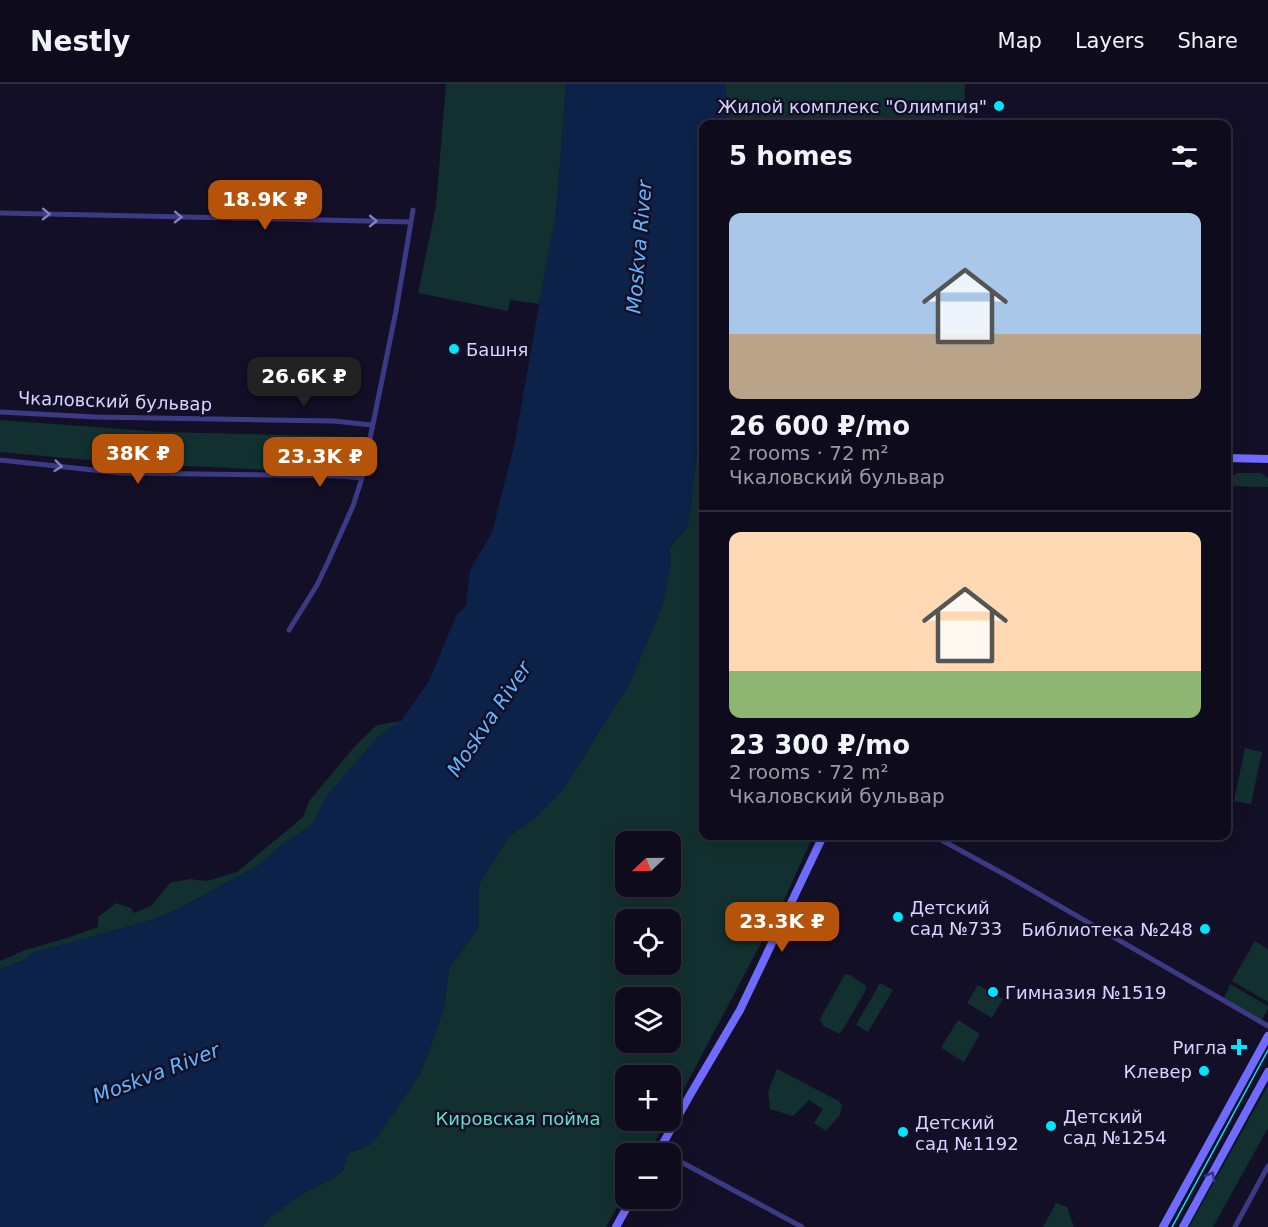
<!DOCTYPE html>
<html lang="en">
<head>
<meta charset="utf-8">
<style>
	body { margin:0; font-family:"DejaVu Sans",sans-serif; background:#1c1929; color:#f1f3f6; height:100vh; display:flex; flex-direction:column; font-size:22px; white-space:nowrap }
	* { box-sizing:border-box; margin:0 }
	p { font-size:20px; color:#9b9ba3 }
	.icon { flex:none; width:33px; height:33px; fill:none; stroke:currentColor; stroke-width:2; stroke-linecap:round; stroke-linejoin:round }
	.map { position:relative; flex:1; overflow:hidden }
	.drawer { position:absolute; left:699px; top:36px; width:532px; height:720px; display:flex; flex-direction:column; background:#0e0b1c; border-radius:12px; box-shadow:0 3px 15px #0003,0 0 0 2px #2e2b3b }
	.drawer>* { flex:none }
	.needle { width:39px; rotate:248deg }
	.buttons { position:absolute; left:615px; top:747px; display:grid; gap:12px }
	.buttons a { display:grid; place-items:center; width:66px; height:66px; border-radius:12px; background:#0e0b1c; box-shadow:0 3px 15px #0003,0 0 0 2px #2e2b3b; font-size:30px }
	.price { position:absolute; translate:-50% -51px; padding:0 14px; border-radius:12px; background:#b45309; color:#fff; font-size:20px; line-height:39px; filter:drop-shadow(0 2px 3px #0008) }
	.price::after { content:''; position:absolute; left:50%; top:36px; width:18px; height:14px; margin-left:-9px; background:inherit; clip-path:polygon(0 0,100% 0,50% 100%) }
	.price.selected { background:#222; color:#fff }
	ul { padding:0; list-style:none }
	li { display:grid; align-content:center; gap:12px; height:318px; padding:0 30px }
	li+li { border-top:2px solid #2e2b3b }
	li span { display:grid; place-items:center; height:186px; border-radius:12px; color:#555 }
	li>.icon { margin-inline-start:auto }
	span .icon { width:108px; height:108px; fill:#fffc; stroke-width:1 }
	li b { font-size:26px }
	h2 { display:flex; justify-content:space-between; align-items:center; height:72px; padding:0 30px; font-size:26px }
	header { display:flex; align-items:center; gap:36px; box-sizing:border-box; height:84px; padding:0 30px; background:#0e0b1c; border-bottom:2px solid #2e2b3b }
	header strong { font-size:28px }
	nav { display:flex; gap:33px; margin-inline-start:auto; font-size:21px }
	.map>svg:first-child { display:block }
	.green { fill:#12302f; fill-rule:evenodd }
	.water { fill:#0c2248 }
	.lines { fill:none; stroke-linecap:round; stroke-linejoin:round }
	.street { stroke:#3d3a85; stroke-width:5 }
	.secondary { stroke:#6f6bff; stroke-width:8 }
	.tram { stroke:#00e5ff; stroke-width:1.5 }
	.oneway { stroke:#837fbc }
	.oneway2 { stroke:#38347d }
	.poi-dot { fill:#00e5ff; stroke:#130f26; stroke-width:2 }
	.labels { text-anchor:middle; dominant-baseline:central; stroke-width:5; stroke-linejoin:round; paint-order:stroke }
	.poi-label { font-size:18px; fill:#d9d4ff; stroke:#130f26; text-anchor:start }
	.street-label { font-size:18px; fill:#d9d4ff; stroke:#130f26 }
	.park-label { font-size:18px; fill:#5fe0c0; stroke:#130f26 }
	.water-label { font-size:20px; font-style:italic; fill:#62b6ff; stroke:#130f26 }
</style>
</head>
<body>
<header>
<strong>Nestly</strong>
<nav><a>Map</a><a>Layers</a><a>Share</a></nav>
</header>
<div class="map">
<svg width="1268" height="1143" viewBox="0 0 1268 1143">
	<rect width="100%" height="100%" fill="#130f26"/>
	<path class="green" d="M446 0H566L556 132 539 220 510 216 508 227 418 209 436 122Z
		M726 0H965L964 40H725Z
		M703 315 704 752H813L784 816 671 1029 670 992H626V1036L667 1037 648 1069 626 1070 625 1109 606 1143H262L270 1133 305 1108 332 1095 343 1086 348 1069 368 1062 377 1053 421 988 444 924 449 884 478 844 479 800 509 752 534 735 671 481 669 464 686 445 689 434ZM626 758H670V802H626ZM626 836H670V880H626ZM626 914H670V958H626Z
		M0 336 163 348 361 353 356 390 120 379 0 368Z
		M1237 389H1261L1268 394V403L1227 402V396Z
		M401 637 378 653 326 713 312 741 279 763 258 782 180 824 152 836 33 869 25 876 0 885V877L25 866 67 854 98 843V833L116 819 131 824 134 829 151 822 170 799 189 795 207 797 237 788 303 733 309 717 357 660 377 641Z
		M1245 664 1262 668 1251 720 1234 717Z
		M1255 857 1268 865V918L1232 897Z
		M845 890 850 891 866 902 865 908 840 950 823 942 820 935Z
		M880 899 893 906 868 948 856 941Z
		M1230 900 1268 922V925L1262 936 1224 915Z
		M978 901 1003 915 992 934 967 919Z
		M958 936 980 950 964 978 941 964Z
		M777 985 839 1017 842 1021 840 1031 826 1047 814 1039 823 1025 809 1016 793 1032 770 1025 768 1008Z
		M1268 1001V1044L1213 1143H1189Z
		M1056 1119 1067 1123 1074 1143H1043Z"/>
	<path class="water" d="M566 0H726L725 40H704V315L689 434 686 445 669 464 671 481 663 521 630 599 563 706 534 735 509 752 479 800 478 844 449 884 444 924 421 988 377 1053 368 1062 348 1069 343 1086 332 1095 305 1108 270 1133 262 1143H0V885L25 876 33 869 152 836 180 824 258 782 279 763 312 741 326 713 378 653 401 637 429 597 456 532 466 521 470 486 492 448 515 358 548 169 556 132Z"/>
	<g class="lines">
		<path class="street" d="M0 129 411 138
			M0 328 96 333 334 337 372 341
			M0 376 121 389 341 392 362 394
			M289 546 317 501 328 478 353 422 362 394 396 227 413 126
			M934 752 1011 794 1268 942
			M670 1072 802 1143
			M1235 1143 1268 1082"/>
		<path class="secondary" d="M1227 374 1268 375
			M657 1070 690 1011 740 926 823 752
			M616 1143 632 1114
			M1163 1143 1268 952
			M1183 1143 1268 988"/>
		<path class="tram" d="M1172 1143 1268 966"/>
	</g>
	<defs><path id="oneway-chevron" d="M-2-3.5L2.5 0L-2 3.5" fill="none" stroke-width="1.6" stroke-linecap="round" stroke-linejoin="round" transform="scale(1.5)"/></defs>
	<g class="oneway">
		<use href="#oneway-chevron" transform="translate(46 130) rotate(1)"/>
		<use href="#oneway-chevron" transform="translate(178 133) rotate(1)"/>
		<use href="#oneway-chevron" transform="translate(373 137) rotate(1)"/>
		<use href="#oneway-chevron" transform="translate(58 382) rotate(6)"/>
	</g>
	<use class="oneway2" href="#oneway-chevron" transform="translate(1211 1092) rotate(-61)"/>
	<g class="poi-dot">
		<circle cx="999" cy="22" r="6"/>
		<circle cx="454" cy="265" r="6"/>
		<circle cx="898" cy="833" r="6"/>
		<circle cx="1205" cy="845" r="6"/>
		<circle cx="993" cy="908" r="6"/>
		<path d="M1236 954h6v6h6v6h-6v6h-6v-6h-6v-6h6z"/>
		<circle cx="1204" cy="987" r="6"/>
		<circle cx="1051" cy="1042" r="6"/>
		<circle cx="903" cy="1048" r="6"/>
	</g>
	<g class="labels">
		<g class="poi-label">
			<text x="987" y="22" text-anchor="end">Жилой комплекс "Олимпия"</text>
			<text x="466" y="265">Башня</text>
			<text x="910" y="823">Детский<tspan x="910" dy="21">сад №733</tspan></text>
			<text x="1193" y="845" text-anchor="end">Библиотека №248</text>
			<text x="1005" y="908">Гимназия №1519</text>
			<text x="1227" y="963" text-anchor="end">Ригла</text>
			<text x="1192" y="987" text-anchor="end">Клевер</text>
			<text x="1063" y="1032">Детский<tspan x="1063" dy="21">сад №1254</tspan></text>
			<text x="915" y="1038">Детский<tspan x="915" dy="21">сад №1192</tspan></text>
		</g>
		<g class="street-label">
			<text transform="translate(115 317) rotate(2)">Чкаловский бульвар</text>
		</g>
		<g class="park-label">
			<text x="518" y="1034">Кировская пойма</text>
		</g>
		<g class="water-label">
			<text transform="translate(639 163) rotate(-85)">Moskva River</text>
			<text transform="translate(489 635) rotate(-56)">Moskva River</text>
			<text transform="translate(156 989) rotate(-21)">Moskva River</text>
		</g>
	</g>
</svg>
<div class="buttons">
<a><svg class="needle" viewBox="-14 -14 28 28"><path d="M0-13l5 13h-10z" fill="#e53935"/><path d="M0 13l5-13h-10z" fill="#9b9ba3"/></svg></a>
<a><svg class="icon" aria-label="locate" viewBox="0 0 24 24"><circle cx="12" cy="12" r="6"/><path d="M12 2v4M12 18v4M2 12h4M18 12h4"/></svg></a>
<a><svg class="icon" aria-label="layers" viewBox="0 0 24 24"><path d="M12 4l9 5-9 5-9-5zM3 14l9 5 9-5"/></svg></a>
<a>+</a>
<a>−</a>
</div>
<b class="price" style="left:265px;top:147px">18.9K ₽</b>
<b class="price selected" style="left:304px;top:324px">26.6K ₽</b>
<b class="price" style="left:138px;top:401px">38K ₽</b>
<b class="price" style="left:320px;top:404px">23.3K ₽</b>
<b class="price" style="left:782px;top:869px">23.3K ₽</b>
<section class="drawer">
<h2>5 homes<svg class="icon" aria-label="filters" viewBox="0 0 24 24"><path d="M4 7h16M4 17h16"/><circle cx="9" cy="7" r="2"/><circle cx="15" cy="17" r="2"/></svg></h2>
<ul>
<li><span style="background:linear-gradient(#a9c7e8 65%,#b9a48a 0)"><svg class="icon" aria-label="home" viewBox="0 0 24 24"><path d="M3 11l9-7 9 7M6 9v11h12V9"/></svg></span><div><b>26 600 ₽/mo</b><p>2 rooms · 72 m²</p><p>Чкаловский бульвар</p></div></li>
<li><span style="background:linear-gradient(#ffd9b3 75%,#8fb573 0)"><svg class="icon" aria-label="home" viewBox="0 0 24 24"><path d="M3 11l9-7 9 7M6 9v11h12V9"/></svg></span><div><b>23 300 ₽/mo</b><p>2 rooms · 72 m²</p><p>Чкаловский бульвар</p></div></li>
</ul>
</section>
</div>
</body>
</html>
